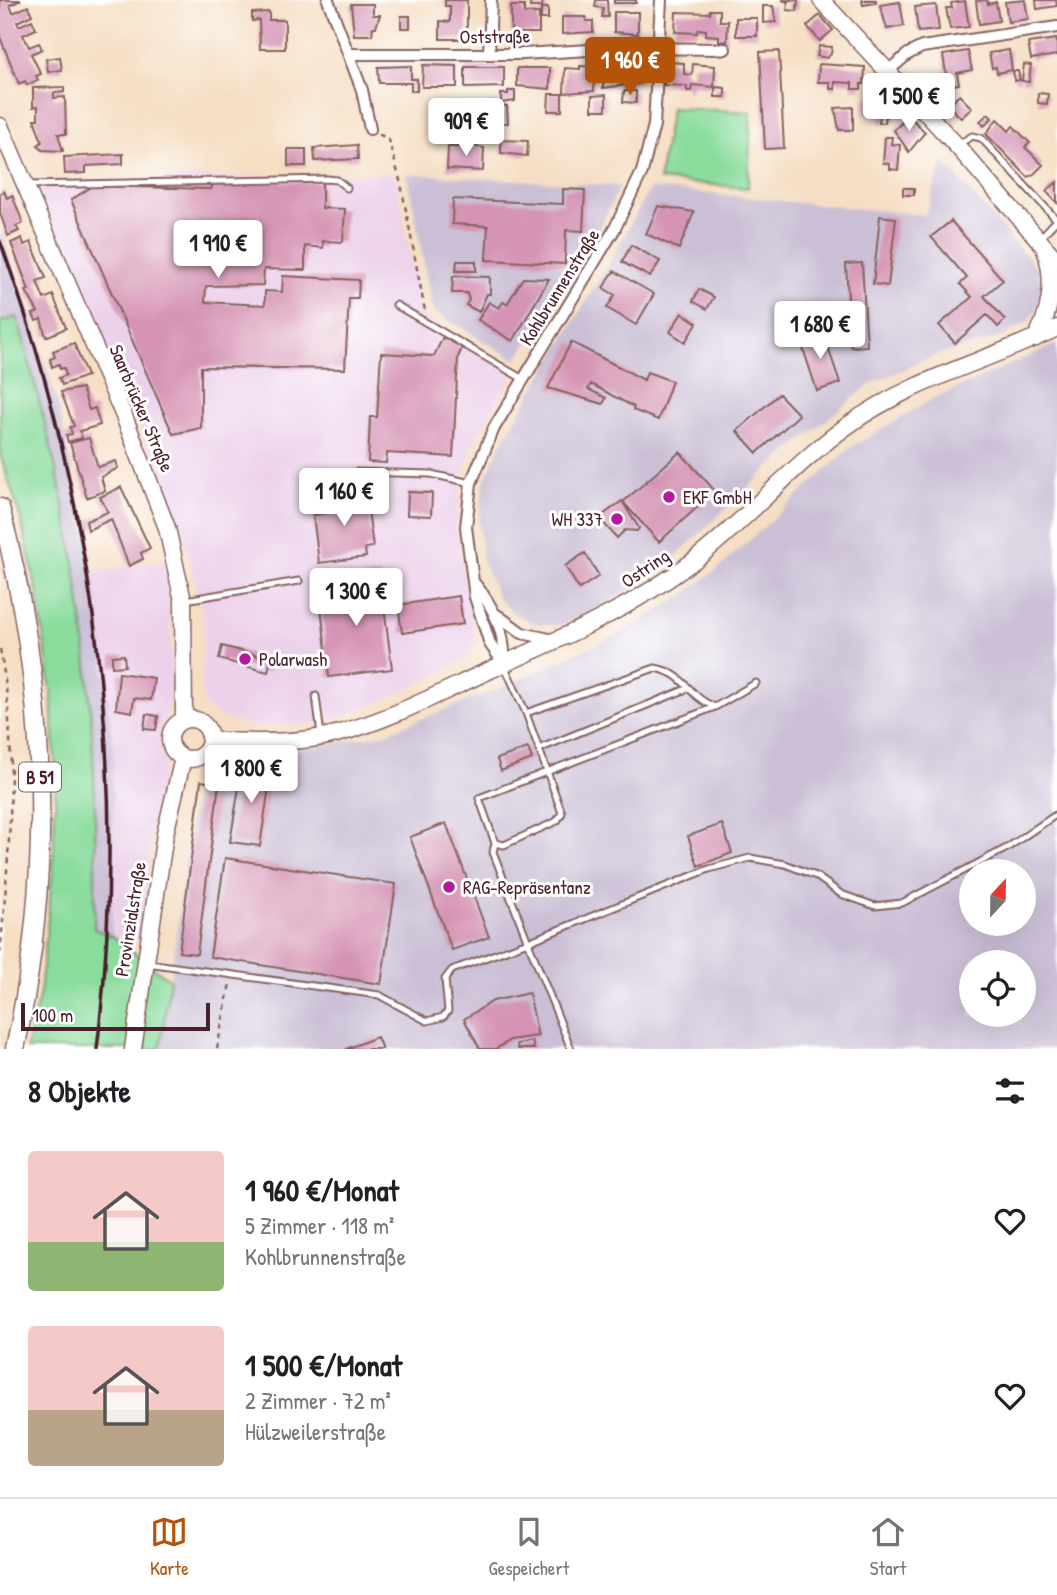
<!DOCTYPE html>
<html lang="de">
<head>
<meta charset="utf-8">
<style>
	body { margin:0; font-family:"Patrick Hand",sans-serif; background:#f6f6f6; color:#202124; height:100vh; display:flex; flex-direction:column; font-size:26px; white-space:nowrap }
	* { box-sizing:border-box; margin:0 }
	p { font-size:23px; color:#757577 }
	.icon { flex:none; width:38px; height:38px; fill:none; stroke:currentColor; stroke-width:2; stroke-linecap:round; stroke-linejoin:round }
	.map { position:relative; height:1049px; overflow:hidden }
	.details { display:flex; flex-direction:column; background:#fff; flex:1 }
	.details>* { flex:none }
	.needle { width:46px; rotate:22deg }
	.tools { position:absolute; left:959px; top:859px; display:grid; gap:14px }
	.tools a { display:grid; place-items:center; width:77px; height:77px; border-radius:50%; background:#fff; box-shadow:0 7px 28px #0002; font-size:35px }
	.scale { position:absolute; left:21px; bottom:18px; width:189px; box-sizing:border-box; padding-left:7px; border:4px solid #4a1f2b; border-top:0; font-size:19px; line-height:24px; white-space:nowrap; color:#4a1f2b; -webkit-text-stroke:5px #fff; paint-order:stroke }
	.price { position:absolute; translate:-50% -60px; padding:0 16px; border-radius:7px; background:#fff; color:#222; font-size:23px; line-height:46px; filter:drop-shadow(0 2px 4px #0008) }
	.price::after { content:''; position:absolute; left:50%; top:42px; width:21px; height:16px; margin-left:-10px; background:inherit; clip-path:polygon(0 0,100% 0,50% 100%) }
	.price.active { background:#b45309; color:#fff }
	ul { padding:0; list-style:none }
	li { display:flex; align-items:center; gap:21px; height:175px; padding:0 28px }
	li span { display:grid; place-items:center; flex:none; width:196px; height:140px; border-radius:7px; color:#555 }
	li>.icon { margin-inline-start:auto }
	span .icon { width:84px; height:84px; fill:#fffc; stroke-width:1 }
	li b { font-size:30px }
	h2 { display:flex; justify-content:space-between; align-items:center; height:84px; padding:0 28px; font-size:30px }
	.tabs { display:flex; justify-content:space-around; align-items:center; height:98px; border-top:2px solid #e0e0e0; background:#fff; font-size:19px; color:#757577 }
	.tabs a { display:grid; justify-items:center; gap:4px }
	.tabs .active { color:#b45309 }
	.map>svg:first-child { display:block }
	.built { fill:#ecd1ea }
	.industrial { fill:#cbbfd5; fill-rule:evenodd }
	.green { fill:#8adc9d; stroke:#6a7e64; stroke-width:2 }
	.building { fill:#d594b4 }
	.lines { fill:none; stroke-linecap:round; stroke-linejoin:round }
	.lane-casing { stroke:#866260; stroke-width:9 }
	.street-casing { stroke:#866260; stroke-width:14 }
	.secondary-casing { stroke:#866260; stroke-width:19 }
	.primary-casing { stroke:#866260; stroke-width:21 }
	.path { stroke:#866260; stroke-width:2.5; stroke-dasharray:5 5; stroke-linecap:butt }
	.lane { stroke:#fff; stroke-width:5 }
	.street { stroke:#fff; stroke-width:10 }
	.secondary { stroke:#fff; stroke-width:16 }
	.primary { stroke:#fff; stroke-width:18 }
	.rail { stroke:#4a1f2b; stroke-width:3.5 }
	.poi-dot { fill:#b5179e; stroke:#fff; stroke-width:2.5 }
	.labels { text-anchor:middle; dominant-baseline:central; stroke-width:6; stroke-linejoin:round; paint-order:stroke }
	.shield { fill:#fff; stroke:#80626b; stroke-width:2 }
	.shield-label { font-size:18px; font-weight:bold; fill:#4a1f2b }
	.street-label { font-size:19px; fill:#4a1f2b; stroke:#fff }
	.poi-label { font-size:19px; fill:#4a1f2b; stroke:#fff; text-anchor:start }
</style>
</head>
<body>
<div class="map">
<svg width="1057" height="1049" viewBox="0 0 1057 1049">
	<rect width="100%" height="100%" fill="#fff"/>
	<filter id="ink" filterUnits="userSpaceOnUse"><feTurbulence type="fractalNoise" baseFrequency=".0143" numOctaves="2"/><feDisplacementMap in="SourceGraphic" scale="14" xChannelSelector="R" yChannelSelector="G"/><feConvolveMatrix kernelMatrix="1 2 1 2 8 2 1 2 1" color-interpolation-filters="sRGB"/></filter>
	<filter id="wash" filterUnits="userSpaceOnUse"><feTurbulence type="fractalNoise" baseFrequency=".00686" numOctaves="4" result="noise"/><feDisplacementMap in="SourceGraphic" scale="28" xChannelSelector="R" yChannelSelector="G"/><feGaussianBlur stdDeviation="1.57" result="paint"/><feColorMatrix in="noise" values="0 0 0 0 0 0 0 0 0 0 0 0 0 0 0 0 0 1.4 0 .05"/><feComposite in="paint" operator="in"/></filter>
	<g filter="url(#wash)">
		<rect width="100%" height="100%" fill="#f5dec3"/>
		<path class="built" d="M394 173 422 316 517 370 474 441 461 482 457 530 475 640 467 658 408 690 348 715 306 725 256 726 219 717 204 705 201 686 204 619 183 534 151 451 35 181Z
			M165 561 172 659 171 700 161 732 168 752 150 830 149 871 139 940 112 936 113 748 94 572Z"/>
		<path class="industrial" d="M943 161 1038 269 1041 290 1036 310 1026 323 1001 337 933 356 869 385 775 462 662 569 603 606 561 625 536 624 513 613 498 598 482 559 479 521 484 481 501 444 611 260 650 188 925 215Z
			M407 174 620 186 596 235 516 360 433 311Z
			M0 232 28 306 59 409 94 572 113 748 112 936 94 930 93 749 71 544 44 415 17 318 0 322Z
			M1057 344V1049H161L198 771 212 757 289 751 381 735 495 690 615 636 679 598 719 568 850 448 932 399ZM971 872H1024V924H971ZM971 962H1024V1015H971Z"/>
		<path class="green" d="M671 108 751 112 748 188 659 180Z
			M17 317C37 392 58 467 71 544 93 671 98 801 94 929L112 936 170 980 160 1049H26L40 992 53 870 56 775 51 691 38 595 20 516 0 454V322Z"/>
		<g id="blocks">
			<path class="building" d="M0 0H21L10 5 13 13 28 6 32 15 17 22 19 26 32 20 36 29 23 35 29 47 39 43 42 49 31 54 41 74 36 76 38 80 27 85 25 81 19 84 0 37Z
				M445 0H467V39H440V21L450 22V6H445Z
				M531 0H543L542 7H530Z
				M596 0H607L608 17H602L603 8 595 7Z
				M614 0H636V3H614Z
				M782 0H798L797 11 787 10 788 2Z
				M862 0H876V3L863 5Z
				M987 0 988 4 996 2 999 21 979 24 976 1Z
				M1025 0 1028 19 1008 22 1005 2Z
				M1036 0H1056L1057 6 1037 9Z
				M965 1 969 27 950 29 946 8H952L951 3Z
				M900 2 904 26 887 29 880 5Z
				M351 4H373V15H380L376 27H373L372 35H354Z
				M936 5 939 30 918 32 915 7Z
				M511 6H524V13H539V33H511Z
				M763 6H773L776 22 763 23Z
				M541 8H548V19H541Z
				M710 10H720V21H728L727 42 719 41V36L706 35V30L698 29 697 33 675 32 676 12 710 13Z
				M269 12V20H285V49H260L259 20 252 21V13Z
				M614 12H638V34L614 32Z
				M820 15 833 30 820 41 807 26Z
				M401 16H410V28H401Z
				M562 17H586V21H593V32L562 34Z
				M736 18H757V36H736Z
				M1057 39V55L1031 59 1028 43Z
				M819 46 832 47 831 54 827 58 817 56Z
				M1009 50 1012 70 997 73 996 67 992 68 989 53Z
				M779 51 784 148 765 149 760 52Z
				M968 51 972 70 957 73 959 84 948 86 943 55Z
				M60 57 62 70 48 72 46 59Z
				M665 62 684 63V74L692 75 693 64 715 66 714 87 692 85 691 91H687V86L664 85Z
				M604 63 641 64V83L603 88Z
				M819 64 865 67 864 84H861V89H852V83L835 82V89H830V82H818Z
				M1024 64 1031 65 1029 82 1022 81Z
				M423 65 457 66V87H422Z
				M411 66V79H417V91H411V83H379L378 67Z
				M580 66 595 67 594 91 564 93 565 68 580 69Z
				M465 67H504V87L465 88Z
				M517 68H550V89L517 86Z
				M1013 71H1018L1020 80 1015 81Z
				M64 87V92L54 93V98L65 97 66 134H58L63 151 42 150 38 145 42 142 34 119H38V106L33 107V88Z
				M715 87 725 88V97H715Z
				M508 91H515V101L501 103V94H508Z
				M624 91H636V103L623 102Z
				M1038 93 1048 94 1047 104 1038 103Z
				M549 94H562V111H548Z
				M606 95V110H592V96Z
				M959 95 972 108 961 118 949 106Z
				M866 97 897 99 896 116 886 115 885 123H879L880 115 864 114Z
				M489 102H498L497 109H489Z
				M500 106H507L508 123H500Z
				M853 107V130H839L835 108Z
				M988 114 992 118 984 126 980 121Z
				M909 116 925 132 909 152 894 130Z
				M997 119 1009 131 1013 126 1030 143 1025 147 1043 165 1033 175 1028 177 986 134Z
				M885 137H892L891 144 900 145 898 170 890 169V164L883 163Z
				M501 140 528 141 527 156 501 153Z
				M461 144 484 148 483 171 447 169 448 147H460Z
				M357 145 358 159 315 161 314 148Z
				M288 149H306V166H288Z
				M123 154V164L86 166V173L65 174 64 157Z
				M214 182H322V208L345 209 343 242 323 241V248L305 246V270L264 269 263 285 206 286 205 302 265 305V291L282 292 283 276 359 280 358 298H349L345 369 201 367V428L173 434 71 200 93 186 211 189Z
				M1057 182V203L1046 191Z
				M903 188H914V195H903Z
				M563 189 585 190 583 231 566 230 565 264 486 260 488 226 452 224 453 199 563 204Z
				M4 191 7 198 12 195 23 223 16 226 19 231 8 236 0 213V193Z
				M658 206 694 212 679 249 646 234Z
				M880 216 896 218 888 286 873 284Z
				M951 221 1003 280 984 296 1005 320 998 327 987 315 955 343 939 325 972 297 960 284 967 278 931 237Z
				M22 238 24 245 31 242 46 278 37 281 44 299 53 295 66 328 46 337 41 319 36 321 33 314 38 312 26 291 29 290 11 243Z
				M631 245 660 261 650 277 622 262Z
				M457 261H476V271H456Z
				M862 263 867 346 851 347 846 264Z
				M614 271 654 294 636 325 607 308 615 295 603 288Z
				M453 276 490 277V294H487L479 312 466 305 469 300 467 293H452Z
				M523 278 549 279 513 341 478 320 489 302 499 308 503 302 507 304Z
				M699 289 714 297 707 309 693 301Z
				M682 313 697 323 685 342 670 332Z
				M823 332 840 383 817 391 800 339Z
				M443 337 462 348 458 357 453 457 387 453 386 463 368 462 370 417H377L381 353 434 356Z
				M571 342 644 380 647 372 672 381 658 420 633 410 634 407 591 384 588 389 606 398 603 404 548 388Z
				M74 343 87 376 62 385 59 378 66 375 64 368 60 369 59 364 52 367 50 359 55 357 53 351Z
				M82 388 89 410 95 408 100 425 80 431 82 438 68 442 66 435 72 434 70 427 74 426 61 392Z
				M779 394 799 415 757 453 737 431Z
				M89 438 98 467 116 461 118 468 101 477 105 491 87 498 70 443Z
				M680 452 715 491 659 542 623 502Z
				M121 487 150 548 141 553 143 559 129 566 111 519 88 530 86 521 108 512 100 497Z
				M365 488 373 547 365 548 366 557 319 563 313 515 331 512 335 507 333 493Z
				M408 492 432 493 431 516 407 515Z
				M622 501 639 528 637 531 625 530 617 538 599 518Z
				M585 553 599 576 579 589 565 566Z
				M380 575 392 669 329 677 320 598 341 596 339 580Z
				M459 596 463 624 402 633 398 605Z
				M222 646 271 659 268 672 219 659Z
				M124 655 125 666 112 667V656Z
				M119 673 154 678 151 700 134 698 132 712 116 709Z
				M146 714 158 716 156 730 144 729Z
				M528 748 532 759 501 771 497 759Z
				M243 763 272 767 260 846 230 842Z
				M201 781 219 784 197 954 179 952Z
				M446 823 489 937 452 950 410 837Z
				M722 824 732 853 698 866 688 836Z
				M225 858 396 884 381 984 210 957Z
				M529 993 538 1036 510 1040 496 1049H480L464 1019 493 1001Z
				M377 1037 382 1049H346Z
				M532 1041 534 1049H518L517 1044Z"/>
		</g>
	</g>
	<g filter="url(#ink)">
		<use href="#blocks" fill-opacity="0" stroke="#866260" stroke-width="2"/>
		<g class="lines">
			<defs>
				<path id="lane" d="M959 144 972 136 981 138 1057 220
					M29 185 327 179 337 180 347 188
					M1040 238 1057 220
					M396 305 523 379
					M357 472 431 474 471 483
					M185 600 299 581
					M316 696 321 735
					M526 713 655 668C688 674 686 696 715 707L756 683
					M539 749 689 688
					M495 843 504 845 557 821 562 813 526 713 505 667
					M147 963 379 995 427 1021 443 1017 448 1011 445 979 452 970 528 942 493 852 495 843 479 798 715 707
					M571 1049 528 942 709 869 750 858 785 864 816 876 841 894 875 906 902 903 1007 848 1057 814"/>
				<path id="street" d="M328 0 362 90 370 129
					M349 54H523L622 48 725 49
					M489 54 491 0
					M888 71 908 54 922 47 1057 27
					M475 584C494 607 506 634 504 664
					M497 615 522 633 554 640
					M504 664 490 644 475 597 466 527 471 483 494 428 614 230 642 172 654 125 661 0"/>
				<path id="secondary" d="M821 0 957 146 1057 261
					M0 126 124 416 167 528 183 601 184 720
					M1036 338C1052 309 1055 279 1045 249
					M170 739a20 20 0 1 1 40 0a20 20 0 1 1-40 0Z
					M210 740C250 743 298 744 336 734 389 720 438 694 488 671 559 639 629 610 692 562 747 520 791 466 847 426 910 380 987 361 1057 328
					M133 1049 165 834 183 758"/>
				<path id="primary" d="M0 508C47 685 54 870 15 1049"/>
			</defs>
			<use href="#lane" class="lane-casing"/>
			<use href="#street" class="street-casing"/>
			<use href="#secondary" class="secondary-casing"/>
			<use href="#primary" class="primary-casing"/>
			<path class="path" d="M379 134 389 140 401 184 425 311
				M0 649C19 749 9 854 0 954
				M217 1049 230 983"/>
			<use href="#lane" class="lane"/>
			<use href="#street" class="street"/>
			<use href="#secondary" class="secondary"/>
			<use href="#primary" class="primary"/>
			<path class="rail" d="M0 241C94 497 130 778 97 1049"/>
		</g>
	</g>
	<g class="poi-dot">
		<circle cx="669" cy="497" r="7"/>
		<circle cx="617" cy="519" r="7"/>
		<circle cx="245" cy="659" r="7"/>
		<circle cx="449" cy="887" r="7"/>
	</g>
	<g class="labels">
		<rect class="shield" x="19" y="762.5" width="42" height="29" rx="5"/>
		<g class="shield-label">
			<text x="40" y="777">B 51</text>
		</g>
		<g class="street-label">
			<text transform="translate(495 36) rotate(-1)">Oststraße</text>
			<text transform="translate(559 287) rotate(-58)">Kohlbrunnenstraße</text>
			<text transform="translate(142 408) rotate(67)">Saarbrücker Straße</text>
			<text transform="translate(645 568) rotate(-34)">Ostring</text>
			<text transform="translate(130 919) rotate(-81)">Provinzialstraße</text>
		</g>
		<g class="poi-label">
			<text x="683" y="497">EKF GmbH</text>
			<text x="603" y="519" text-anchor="end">WH 337</text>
			<text x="259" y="659">Polarwash</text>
			<text x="463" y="887">RAG-Repräsentanz</text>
		</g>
	</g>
</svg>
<div class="tools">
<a><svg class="needle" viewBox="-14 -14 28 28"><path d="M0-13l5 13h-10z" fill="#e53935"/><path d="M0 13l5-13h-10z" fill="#757577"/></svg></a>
<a><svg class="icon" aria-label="locate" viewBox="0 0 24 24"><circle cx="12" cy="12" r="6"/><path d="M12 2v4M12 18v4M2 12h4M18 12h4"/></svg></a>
</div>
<div class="scale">100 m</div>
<b class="price active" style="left:630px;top:97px">1 960 €</b>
<b class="price" style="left:909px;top:133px">1 500 €</b>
<b class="price" style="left:466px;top:158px">909 €</b>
<b class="price" style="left:218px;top:280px">1 910 €</b>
<b class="price" style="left:820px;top:361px">1 680 €</b>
<b class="price" style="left:344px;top:528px">1 160 €</b>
<b class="price" style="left:356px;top:628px">1 300 €</b>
<b class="price" style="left:251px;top:805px">1 800 €</b>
</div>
<section class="details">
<h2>8 Objekte<svg class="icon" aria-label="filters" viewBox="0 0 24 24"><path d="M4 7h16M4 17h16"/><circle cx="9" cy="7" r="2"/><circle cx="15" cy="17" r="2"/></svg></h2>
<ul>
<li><span style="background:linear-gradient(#f6c9c9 65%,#8fb573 0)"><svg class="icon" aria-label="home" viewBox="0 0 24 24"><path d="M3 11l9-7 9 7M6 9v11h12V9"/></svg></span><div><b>1 960 €/Monat</b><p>5 Zimmer · 118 m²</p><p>Kohlbrunnenstraße</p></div><svg class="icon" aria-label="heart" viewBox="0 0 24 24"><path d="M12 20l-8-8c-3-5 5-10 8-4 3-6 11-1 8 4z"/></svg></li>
<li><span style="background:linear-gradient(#f6c9c9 60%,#b9a48a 0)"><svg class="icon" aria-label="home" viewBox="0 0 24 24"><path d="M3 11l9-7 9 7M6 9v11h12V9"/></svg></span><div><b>1 500 €/Monat</b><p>2 Zimmer · 72 m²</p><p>Hülzweilerstraße</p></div><svg class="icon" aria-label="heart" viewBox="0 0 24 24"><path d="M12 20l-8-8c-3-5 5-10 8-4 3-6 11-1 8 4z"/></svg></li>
</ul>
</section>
<nav class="tabs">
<a class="active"><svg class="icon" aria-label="map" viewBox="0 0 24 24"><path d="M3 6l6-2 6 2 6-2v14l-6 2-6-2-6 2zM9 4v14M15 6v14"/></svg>Karte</a>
<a><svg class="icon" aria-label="saved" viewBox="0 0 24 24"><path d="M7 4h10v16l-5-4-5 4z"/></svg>Gespeichert</a>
<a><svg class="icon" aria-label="home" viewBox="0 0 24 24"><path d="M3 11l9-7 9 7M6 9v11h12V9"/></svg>Start</a>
</nav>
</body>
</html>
